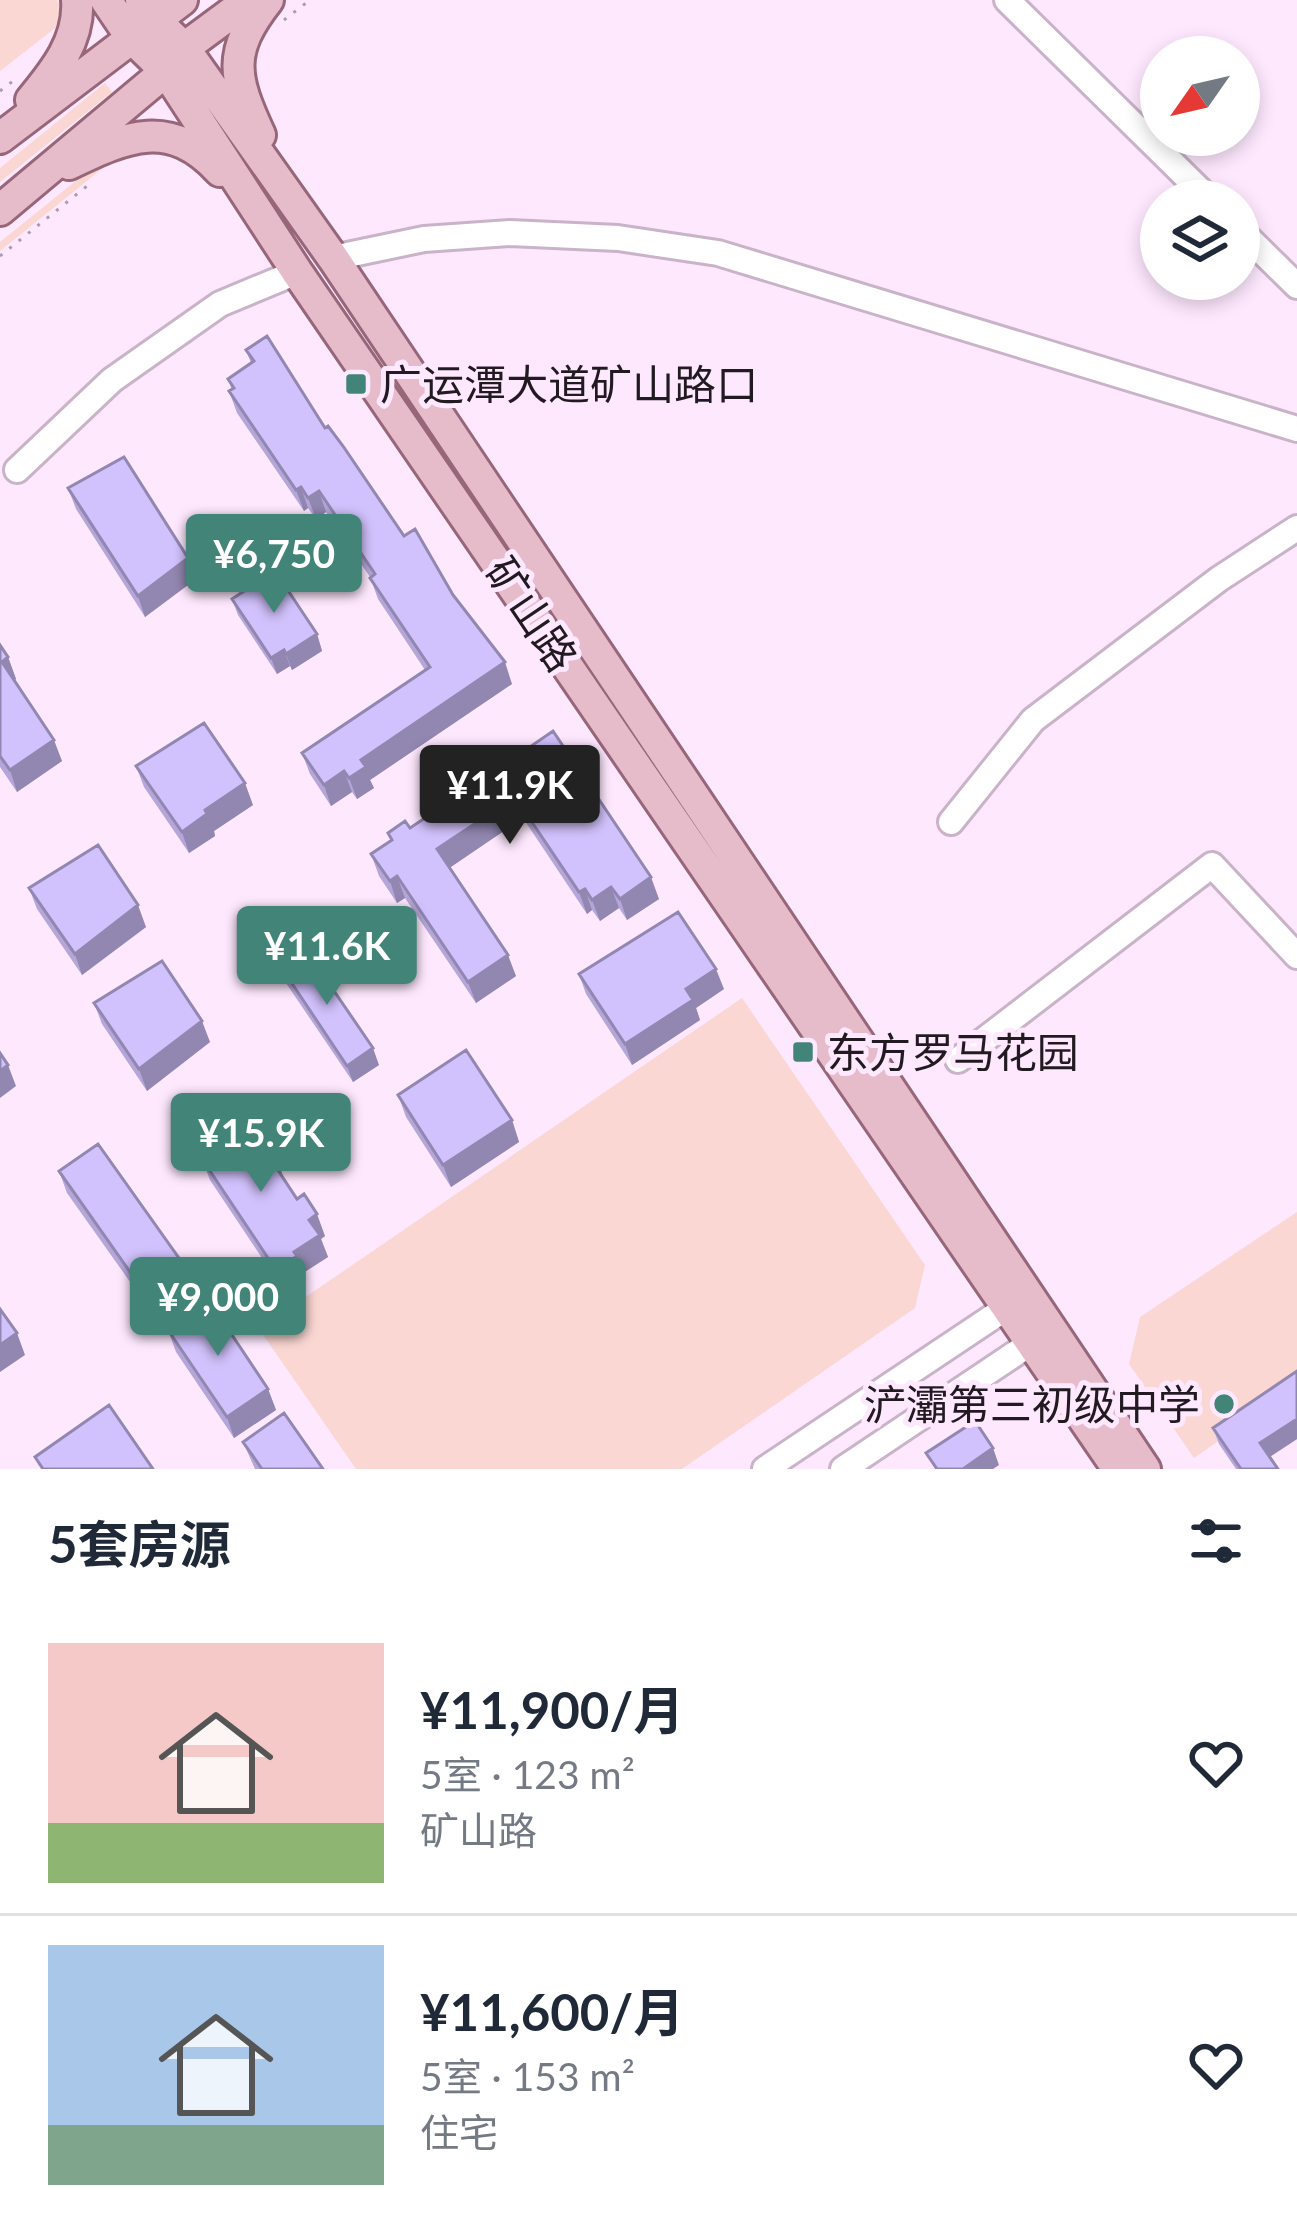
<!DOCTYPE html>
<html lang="zh">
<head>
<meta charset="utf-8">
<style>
	body { margin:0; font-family:Lato,"Noto Sans SC",sans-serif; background:#f2f2f3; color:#1f2937; height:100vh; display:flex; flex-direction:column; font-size:45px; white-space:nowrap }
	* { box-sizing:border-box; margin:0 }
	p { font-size:39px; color:#747a83 }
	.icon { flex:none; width:66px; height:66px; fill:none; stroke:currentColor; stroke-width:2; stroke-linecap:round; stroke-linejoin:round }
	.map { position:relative; height:1469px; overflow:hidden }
	.side { display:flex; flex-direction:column; background:#fff; flex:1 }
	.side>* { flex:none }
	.needle { width:78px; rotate:236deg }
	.fabs { position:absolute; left:1140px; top:36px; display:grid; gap:24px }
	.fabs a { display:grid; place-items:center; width:120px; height:120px; border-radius:50%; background:#fff; box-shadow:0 6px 18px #0003; font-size:60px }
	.price { position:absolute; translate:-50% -102px; padding:0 27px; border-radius:12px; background:#428578; color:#fff; font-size:39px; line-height:78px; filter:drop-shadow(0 3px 6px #0008) }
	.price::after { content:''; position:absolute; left:50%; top:72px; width:36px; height:27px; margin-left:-18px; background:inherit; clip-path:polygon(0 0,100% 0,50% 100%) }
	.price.selected { background:#222; color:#fff }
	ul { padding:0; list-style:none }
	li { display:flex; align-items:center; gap:36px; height:300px; padding:0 48px }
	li+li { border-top:3px solid #e0e1e3 }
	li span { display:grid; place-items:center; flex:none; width:336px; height:240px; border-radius:0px; color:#555 }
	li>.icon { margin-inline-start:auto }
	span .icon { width:144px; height:144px; fill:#fffc; stroke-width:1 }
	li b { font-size:51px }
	h2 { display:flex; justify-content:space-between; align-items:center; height:144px; padding:0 48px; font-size:51px }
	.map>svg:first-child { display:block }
	.green { fill:#fad7d3 }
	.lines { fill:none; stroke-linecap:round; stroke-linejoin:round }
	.minor-casing { stroke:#c9b3c8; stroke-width:30 }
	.major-casing { stroke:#976679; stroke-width:36 }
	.path { stroke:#ab9bab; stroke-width:3; stroke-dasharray:3 9; stroke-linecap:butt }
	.minor { stroke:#fff; stroke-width:24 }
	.major { stroke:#e6bccb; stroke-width:30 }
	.wall { fill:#b4a6d9 }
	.shaded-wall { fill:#9287b0 }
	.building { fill:#d1c1fc; stroke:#9287b0; stroke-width:3 }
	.poi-dot { fill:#428578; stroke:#fee8fe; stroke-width:4.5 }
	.labels { text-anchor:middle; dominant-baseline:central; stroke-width:10; stroke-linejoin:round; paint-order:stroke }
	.poi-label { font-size:42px; fill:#211a21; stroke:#fee8fe; text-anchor:start }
	.street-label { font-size:42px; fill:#211a21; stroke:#fee8fe }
</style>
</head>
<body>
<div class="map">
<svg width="1297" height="1469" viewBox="0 0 1297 1469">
	<rect width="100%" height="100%" fill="#fee8fe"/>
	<path class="green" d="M0 0H57L68 18 0 71Z
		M105 83 112 92 0 182V168Z
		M109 154 113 160 0 251V242Z
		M742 998 925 1265 915 1308 682 1469H356L259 1329Z
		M1297 1212V1386L1194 1458 1129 1364 1140 1317Z"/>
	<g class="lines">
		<defs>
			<path id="minor" d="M1007 0 1211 201
				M1239 229 1297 286
				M333 258 424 239 510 233 618 238 718 253 1297 429
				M17 470 112 380 220 304 297 272
				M951 822 1033 720 1219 579 1297 528
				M958 1060 1212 865 1297 956
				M765 1469 1021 1298
				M843 1469 1046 1333"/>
			<path id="major" d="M106 0 131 37 166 71 297 272 1118 1469
				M141 0 155 20 184 48 333 258 1145 1469
				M31 100C55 71 80 40 77 0
				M260 135C233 77 227 52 268 0
				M0 138 182 0
				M69 164C127 136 170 117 220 171
				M0 210 166 71 184 48 249 0"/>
		</defs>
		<use href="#minor" class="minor-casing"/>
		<use href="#major" class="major-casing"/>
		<path class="path" d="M284 20 310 0
			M0 91 13 81
			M0 256 92 182"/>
		<use href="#minor" class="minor"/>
		<use href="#major" class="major"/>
	</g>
	<path class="wall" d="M246 350 325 428 404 536 453 595 512 684 370 780 374 788 357 799 352 792 331 806 310 774 302 753 425 670 378 599 370 577 326 512 316 519 308 508 304 511 237 413 229 391 232 390 228 379 251 363Z
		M68 488 188 558 196 579 145 617 76 509Z
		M232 599 317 634 322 651 292 670 290 666 277 674 238 615Z
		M0 645 8 657 16 679 15 680 62 761 17 792 0 767Z
		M553 731 659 899 627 920 619 908 600 921 592 910 587 914 523 818 449 868 516 976 476 1003 405 898 397 903 379 876 371 854 391 841 388 833 410 828 456 797 453 789 476 784Z
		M136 766 253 805 214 831 215 836 189 853 144 787Z
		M29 888 146 927 82 975 37 909Z
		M281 967 379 1065 353 1082 286 983Z
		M579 974 724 989 696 1008 700 1020 632 1065 586 994Z
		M94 1003 210 1042 147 1091 102 1024Z
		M398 1095 512 1120 519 1142 451 1187 406 1117Z
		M223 1140 283 1176 282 1177 297 1199 325 1236 321 1239 328 1257 303 1273 305 1277 284 1291 210 1180 202 1159 204 1158 201 1149Z
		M59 1171 189 1283 150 1310 67 1193Z
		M168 1330 268 1389 276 1410 234 1438 176 1352Z
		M1213 1428 1297 1439 1270 1457 1278 1469H1236L1219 1444Z
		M243 1442 323 1469H255Z"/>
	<path class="shaded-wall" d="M301 487 308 508 304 511 296 490Z
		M319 491 326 512 316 519 308 498Z
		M188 558 196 579 145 617 138 596Z
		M317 634 322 651 292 670 286 654Z
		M284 650 290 666 277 674 271 658Z
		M8 657 16 679 10 683 2 662Z
		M505 662 512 684 370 780 374 788 357 799 349 778 361 760Z
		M54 740 62 761 17 792 10 770Z
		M344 771 352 792 331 806 324 785Z
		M245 783 253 805 214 831 215 836 189 853 182 832 205 810Z
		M515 797 523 818 445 871 437 849Z
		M397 876 405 898 397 903 390 881Z
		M651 877 659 899 627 920 620 899Z
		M611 887 619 908 600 921 592 900Z
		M585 889 592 910 587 914 579 892Z
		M138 905 146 927 82 975 75 954Z
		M508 955 516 976 476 1003 468 982Z
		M716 969 724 989 696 1008 700 1020 632 1065 625 1044 686 989Z
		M202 1021 210 1042 147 1091 139 1069Z
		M373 1048 379 1065 353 1082 347 1066Z
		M8 1065 16 1086 0 1098V1071Z
		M512 1120 519 1142 451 1187 443 1165Z
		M275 1154 283 1176 277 1179 270 1158Z
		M317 1214 325 1236 321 1239 328 1257 303 1273 305 1277 284 1291 276 1270 294 1252 309 1220Z
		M181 1261 189 1283 150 1310 142 1289Z
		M17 1333 25 1355 0 1372V1345Z
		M268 1389 276 1410 234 1438 227 1417Z
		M1297 1419V1439L1266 1459 1260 1443Z
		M993 1448 999 1465 993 1469H963Z"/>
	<path class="building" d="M267 336 325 428 328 426 343 446 404 536 415 529 453 595 505 662 361 760 366 767 349 778 344 771 324 785 302 753 430 667 370 578 375 574 319 491 308 498 301 487 296 490 229 391 234 388 228 379 254 361 246 350Z
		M124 457 188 558 138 596 68 488Z
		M275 571 317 634 286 654 284 650 271 658 232 599Z
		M0 645 8 657 2 662 54 740 10 770 0 756Z
		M204 723 245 783 205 810 207 814 182 832 136 766Z
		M553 731 651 877 620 899 611 887 592 900 585 889 579 892 515 797 437 849 508 955 468 982 397 876 390 881 371 854 392 840 388 833 405 821 410 828 458 796 453 789 471 777 476 784Z
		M98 845 138 905 75 954 29 888Z
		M678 912 716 969 686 989 693 1000 625 1044 579 974Z
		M306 950 373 1048 347 1066 281 967Z
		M162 961 202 1021 139 1069 94 1003Z
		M466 1050 512 1120 443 1165 398 1095Z
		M0 1053 8 1065 0 1071Z
		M246 1125 256 1139 262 1135 275 1154 270 1158 297 1199 304 1194 317 1214 309 1220 320 1235 294 1252 297 1256 276 1270 202 1159 206 1156 201 1149 220 1136 223 1140Z
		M98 1144 181 1261 142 1289 59 1171Z
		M210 1302 268 1389 227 1417 168 1330Z
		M0 1309 17 1333 0 1345Z
		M1297 1371V1419L1260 1443 1278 1469H1241L1213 1428Z
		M109 1405 153 1469H43L35 1457Z
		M284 1413 323 1469H262L243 1442Z
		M975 1421 993 1448 963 1469H937L926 1453Z"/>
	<g class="poi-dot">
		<rect x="344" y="372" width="24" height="24" rx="6"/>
		<rect x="791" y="1040" width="24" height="24" rx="6"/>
		<circle cx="1224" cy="1404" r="12"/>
	</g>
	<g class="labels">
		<g class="poi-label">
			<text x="380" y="384">广运潭大道矿山路口</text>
			<text x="827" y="1052">东方罗马花园</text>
			<text x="1200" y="1404" text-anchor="end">浐灞第三初级中学</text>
		</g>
		<g class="street-label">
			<text transform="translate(532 614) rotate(56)">矿山路</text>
		</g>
	</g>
</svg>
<div class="fabs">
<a><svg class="needle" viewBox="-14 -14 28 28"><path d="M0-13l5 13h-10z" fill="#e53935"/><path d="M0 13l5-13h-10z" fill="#747a83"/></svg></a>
<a><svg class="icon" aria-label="layers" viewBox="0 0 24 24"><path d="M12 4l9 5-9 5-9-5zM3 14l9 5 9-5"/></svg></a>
</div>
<b class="price" style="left:274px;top:616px">¥6,750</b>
<b class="price selected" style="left:510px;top:847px">¥11.9K</b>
<b class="price" style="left:327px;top:1008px">¥11.6K</b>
<b class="price" style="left:261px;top:1195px">¥15.9K</b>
<b class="price" style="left:218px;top:1359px">¥9,000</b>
</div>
<section class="side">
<h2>5套房源<svg class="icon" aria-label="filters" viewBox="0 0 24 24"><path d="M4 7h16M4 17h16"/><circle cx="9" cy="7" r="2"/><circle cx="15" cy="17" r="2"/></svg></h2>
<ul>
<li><span style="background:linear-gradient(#f6c9c9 75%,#8fb573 0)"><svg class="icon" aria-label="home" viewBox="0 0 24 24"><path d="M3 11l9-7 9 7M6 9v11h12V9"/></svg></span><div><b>¥11,900/月</b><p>5室 · 123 m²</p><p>矿山路</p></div><svg class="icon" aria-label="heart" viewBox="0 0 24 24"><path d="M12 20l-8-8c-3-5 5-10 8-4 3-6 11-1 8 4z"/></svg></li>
<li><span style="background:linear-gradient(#a9c7e8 75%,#7fa58c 0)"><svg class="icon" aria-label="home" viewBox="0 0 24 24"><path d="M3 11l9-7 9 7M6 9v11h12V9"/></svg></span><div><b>¥11,600/月</b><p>5室 · 153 m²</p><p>住宅</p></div><svg class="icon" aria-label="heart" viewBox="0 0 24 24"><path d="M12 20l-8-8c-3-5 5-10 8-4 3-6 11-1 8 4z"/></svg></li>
</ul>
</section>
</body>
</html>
